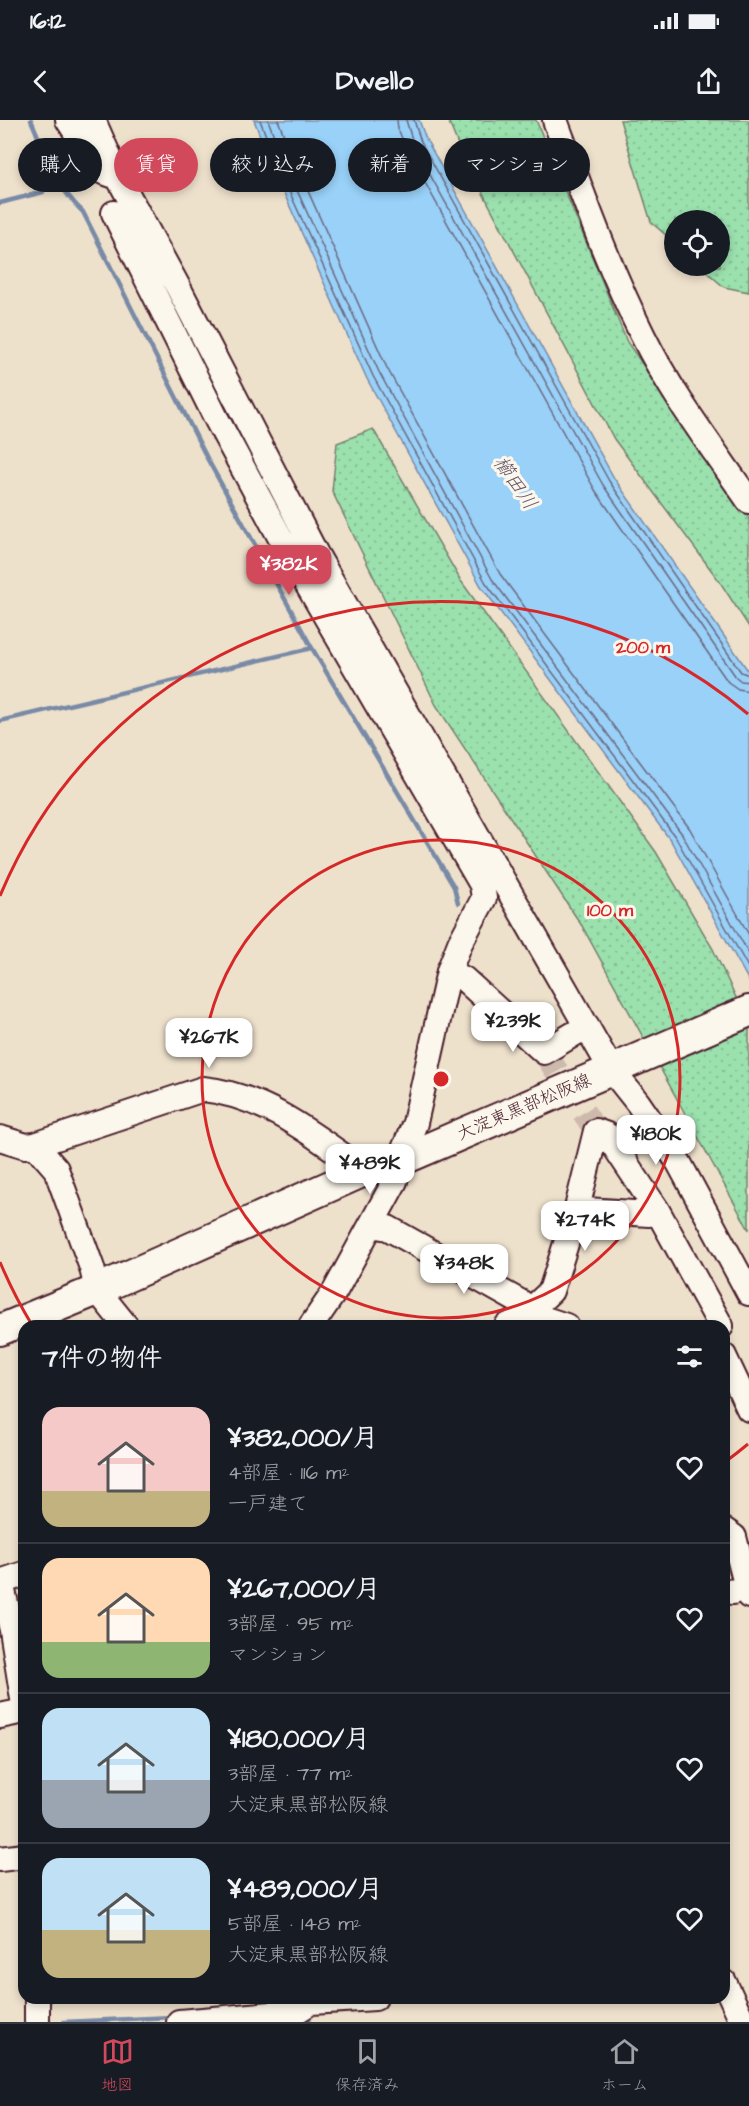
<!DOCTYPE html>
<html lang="ja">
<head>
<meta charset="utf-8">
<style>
	body { margin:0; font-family:"Architects Daughter","Klee One",sans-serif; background:#20242c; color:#f1f3f6; height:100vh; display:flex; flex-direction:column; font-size:22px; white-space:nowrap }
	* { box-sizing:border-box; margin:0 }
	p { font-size:20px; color:#9ea1a6 }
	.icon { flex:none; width:33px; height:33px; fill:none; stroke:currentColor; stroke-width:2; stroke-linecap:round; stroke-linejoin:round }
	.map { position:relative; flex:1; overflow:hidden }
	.details { position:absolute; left:18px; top:1200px; width:712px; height:684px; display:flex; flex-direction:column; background:#171b24; border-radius:18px; box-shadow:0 3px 9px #0003 }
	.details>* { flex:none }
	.top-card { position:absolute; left:18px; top:18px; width:714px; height:54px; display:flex; gap:12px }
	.tools { position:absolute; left:664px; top:90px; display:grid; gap:12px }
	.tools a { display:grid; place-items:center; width:66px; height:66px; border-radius:50%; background:#171b24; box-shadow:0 3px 9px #0003; font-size:30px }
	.price { position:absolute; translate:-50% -51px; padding:0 14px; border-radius:12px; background:#fff; color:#222; font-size:20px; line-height:39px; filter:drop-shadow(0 2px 3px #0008) }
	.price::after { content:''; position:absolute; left:50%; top:36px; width:18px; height:14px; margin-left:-9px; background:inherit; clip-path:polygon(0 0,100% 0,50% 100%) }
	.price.active { background:#d1495b; color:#fff }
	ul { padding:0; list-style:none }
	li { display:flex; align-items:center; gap:18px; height:150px; padding:0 24px }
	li+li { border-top:2px solid #363941 }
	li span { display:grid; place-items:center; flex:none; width:168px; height:120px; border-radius:18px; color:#555 }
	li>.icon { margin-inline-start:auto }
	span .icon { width:72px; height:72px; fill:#fffc; stroke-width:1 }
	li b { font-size:26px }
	h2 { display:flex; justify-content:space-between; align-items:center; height:72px; padding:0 24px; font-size:26px }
	.pill { padding:0 21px; border-radius:27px; background:#171b24; box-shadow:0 3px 9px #0003; font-size:21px; line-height:54px }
	.pill.active { background:#d1495b; color:#fff }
	.status { display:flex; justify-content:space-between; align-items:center; height:42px; padding:0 30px; background:#171b24; direction:ltr }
	.status svg { height:16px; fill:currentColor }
	header { display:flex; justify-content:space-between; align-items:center; height:78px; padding:0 24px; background:#171b24; font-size:27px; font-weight:700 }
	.menu { display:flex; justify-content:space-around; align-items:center; height:84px; border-top:2px solid #363941; background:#171b24; font-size:16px; color:#9ea1a6 }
	.menu a { display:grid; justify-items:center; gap:3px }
	.menu .active { color:#d1495b }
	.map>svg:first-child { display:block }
	.grass { fill:url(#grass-dots); stroke:#72806c; stroke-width:1.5 }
	.water { fill:#99d1f8; stroke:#798aa6; stroke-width:1.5 }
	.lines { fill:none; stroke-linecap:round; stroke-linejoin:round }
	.shore { stroke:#6a667d; stroke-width:1.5 }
	.stream { stroke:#798aa6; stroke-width:4.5 }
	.minor-tunnel { stroke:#cdbaac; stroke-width:24; stroke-dasharray:24 12; stroke-linecap:butt }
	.minor-casing { stroke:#4a1f2b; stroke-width:28 }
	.major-casing { stroke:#4a1f2b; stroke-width:34 }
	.minor { stroke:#fbf7ec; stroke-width:24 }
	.major { stroke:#fbf7ec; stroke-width:30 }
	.ring { fill:none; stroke:#d62828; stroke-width:3 }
	.labels { text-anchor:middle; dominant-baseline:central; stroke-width:6; stroke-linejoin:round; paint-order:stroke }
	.street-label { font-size:18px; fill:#4a1f2b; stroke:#fbf7ec }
	.water-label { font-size:20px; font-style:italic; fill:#625468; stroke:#fbf7ec }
	.centre { fill:#d62828; stroke:#fbf7ec; stroke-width:3 }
	.ring-label { font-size:18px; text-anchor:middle; font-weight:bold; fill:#d62828; stroke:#fbf7ec; stroke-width:6; stroke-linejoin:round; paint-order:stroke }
</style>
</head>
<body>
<div class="status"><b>16:12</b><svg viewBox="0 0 49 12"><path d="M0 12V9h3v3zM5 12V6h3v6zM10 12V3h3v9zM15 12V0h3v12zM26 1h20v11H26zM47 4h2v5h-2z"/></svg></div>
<header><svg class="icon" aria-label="back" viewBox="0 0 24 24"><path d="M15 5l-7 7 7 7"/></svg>Dwello<svg class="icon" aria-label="share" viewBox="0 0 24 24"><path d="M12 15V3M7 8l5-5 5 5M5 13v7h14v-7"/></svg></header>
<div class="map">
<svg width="749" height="1902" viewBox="0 0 749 1902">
	<defs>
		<pattern id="grass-dots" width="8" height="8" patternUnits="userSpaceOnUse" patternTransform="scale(1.5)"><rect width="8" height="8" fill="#9be1ae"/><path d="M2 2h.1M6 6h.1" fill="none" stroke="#87c196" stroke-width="1.8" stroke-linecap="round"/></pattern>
	</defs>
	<rect width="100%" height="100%" fill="#eee1cc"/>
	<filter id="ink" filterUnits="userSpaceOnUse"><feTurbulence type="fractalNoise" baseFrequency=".0167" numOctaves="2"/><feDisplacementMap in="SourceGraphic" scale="12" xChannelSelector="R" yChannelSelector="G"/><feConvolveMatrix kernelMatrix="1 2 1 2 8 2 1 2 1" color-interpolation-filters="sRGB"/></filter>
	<g filter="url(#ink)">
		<path class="grass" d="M448 0H536L627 222 749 398V507L720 462 614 319 461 32Z
			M620 0H749V172L724 167 700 146H720V100H675V123L651 102Z
			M373 309 461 461 656 732 713 829 749 905V1110L582 806 436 585 332 371 337 323Z"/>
		<path class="water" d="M254 0H419L426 19 614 358 749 552V861L671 721 481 466 367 259 270 42Z"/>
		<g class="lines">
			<path class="shore" d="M260 0 275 40 373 256 486 463 676 718 749 849
				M268 0 282 37 379 252 492 459 682 714 749 834
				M278 0 291 33 387 248 500 454 690 709 749 815
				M397 0 398 9 407 30 595 370 728 562 738 569 749 571
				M406 0 414 26 603 365 736 557 741 561 749 562
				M414 0 421 22 609 361 741 552 749 555"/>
			<path class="stream" d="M31 0C46 34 55 66 83 92L208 340 312 528 454 767 458 783
				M0 83 43 72
				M0 601 312 528
				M64 1902 172 1897
				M309 1902V1896"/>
			<path class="minor-tunnel" d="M544 932 596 1011"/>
			<defs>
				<path id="minor" d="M68 0 101 51 112 55
					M93 0 118 57 178 167 316 434 611 949 638 983 679 1043 749 1173
					M555 0C582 73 608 146 643 216 672 275 712 327 749 381
					M114 93 217 300 286 428 482 765 484 778 460 823 449 851 415 1003 399 1041 395 1061 335 1171 311 1206
					M449 851 464 859 544 932 587 906
					M0 1018 26 1026 35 1025 203 969C264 975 315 1016 364 1051
					M35 1025 56 1049 92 1148 97 1170 126 1206
					M576 1092 586 1090 649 1094 657 1090
					M372 1105 388 1108 522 1183 542 1198 566 1206
					M507 1206 521 1199 551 1171 576 1092 596 1011 607 1015 657 1090 721 1206
					M724 1236 749 1289
					M724 1410 734 1417 749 1476
					M0 1462 24 1454
					M1 1462 12 1510 24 1585
					M724 1471 733 1472 747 1466
					M0 1596 24 1591
					M0 1739 24 1736
					M724 1862 743 1902
					M37 1878V1902
					M179 1902 295 1892 311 1882 375 1878"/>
				<path id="major" d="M0 1210 97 1170 364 1051 399 1041 749 891"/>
			</defs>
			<use href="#minor" class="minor-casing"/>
			<use href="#major" class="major-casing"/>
			<use href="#minor" class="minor"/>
			<use href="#major" class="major"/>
		</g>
	</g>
	<g class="ring">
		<circle cx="441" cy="959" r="239"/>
		<path d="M748 1324A477 477 0 0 1 725 1342M32 1205A477 477 0 0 1 0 1142M0 776A477 477 0 0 1 748 594"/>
	</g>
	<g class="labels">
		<g class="street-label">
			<text transform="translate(524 987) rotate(-23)">大淀東黒部松阪線</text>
		</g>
		<g class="water-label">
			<text transform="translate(515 363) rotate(55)">櫛田川</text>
		</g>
	</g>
	<circle cx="441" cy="959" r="9" class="centre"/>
	<g class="ring-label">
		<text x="643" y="533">200 m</text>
		<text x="610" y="796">100 m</text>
	</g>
</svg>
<div class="tools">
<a><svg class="icon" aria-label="locate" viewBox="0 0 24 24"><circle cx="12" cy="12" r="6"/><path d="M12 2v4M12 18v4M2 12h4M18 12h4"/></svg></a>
</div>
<b class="price active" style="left:289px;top:476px">¥382K</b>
<b class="price" style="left:513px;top:933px">¥239K</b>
<b class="price" style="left:209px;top:949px">¥267K</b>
<b class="price" style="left:656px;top:1046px">¥180K</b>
<b class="price" style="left:370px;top:1075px">¥489K</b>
<b class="price" style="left:585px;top:1132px">¥274K</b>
<b class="price" style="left:464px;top:1175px">¥348K</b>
<div class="top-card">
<a class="pill">購入</a>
<a class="pill active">賃貸</a>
<a class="pill">絞り込み</a>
<a class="pill">新着</a>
<a class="pill">マンション</a>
</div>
<section class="details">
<h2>7件の物件<svg class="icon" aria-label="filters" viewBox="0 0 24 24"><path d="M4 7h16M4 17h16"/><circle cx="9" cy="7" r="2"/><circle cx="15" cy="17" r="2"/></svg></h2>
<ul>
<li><span style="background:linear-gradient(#f6c9c9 70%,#c2b280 0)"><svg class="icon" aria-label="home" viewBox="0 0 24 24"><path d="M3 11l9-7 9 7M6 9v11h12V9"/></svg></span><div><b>¥382,000/月</b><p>4部屋 · 116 m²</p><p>一戸建て</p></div><svg class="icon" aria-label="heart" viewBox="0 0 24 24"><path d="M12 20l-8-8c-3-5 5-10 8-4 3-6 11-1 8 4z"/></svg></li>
<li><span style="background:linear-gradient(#ffd9b3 70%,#8fb573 0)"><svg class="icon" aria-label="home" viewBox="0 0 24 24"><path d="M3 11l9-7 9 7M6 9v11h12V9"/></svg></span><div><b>¥267,000/月</b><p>3部屋 · 95 m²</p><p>マンション</p></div><svg class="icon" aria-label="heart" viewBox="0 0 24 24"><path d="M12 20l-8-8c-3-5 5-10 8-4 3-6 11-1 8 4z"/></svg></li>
<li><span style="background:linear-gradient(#bfe0f5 60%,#9aa5b1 0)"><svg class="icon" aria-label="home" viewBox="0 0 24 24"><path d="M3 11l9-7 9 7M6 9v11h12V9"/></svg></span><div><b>¥180,000/月</b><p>3部屋 · 77 m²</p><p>大淀東黒部松阪線</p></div><svg class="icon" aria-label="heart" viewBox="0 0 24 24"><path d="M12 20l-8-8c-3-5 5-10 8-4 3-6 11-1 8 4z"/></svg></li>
<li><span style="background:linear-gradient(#bfe0f5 60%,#c2b280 0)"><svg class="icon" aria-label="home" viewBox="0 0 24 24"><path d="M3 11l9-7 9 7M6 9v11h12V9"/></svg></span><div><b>¥489,000/月</b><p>5部屋 · 148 m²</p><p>大淀東黒部松阪線</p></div><svg class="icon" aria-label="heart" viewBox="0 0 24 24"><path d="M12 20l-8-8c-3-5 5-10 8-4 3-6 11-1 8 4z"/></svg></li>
</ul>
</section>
</div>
<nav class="menu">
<a class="active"><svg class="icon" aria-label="map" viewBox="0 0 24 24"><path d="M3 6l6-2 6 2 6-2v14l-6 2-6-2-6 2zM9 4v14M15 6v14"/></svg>地図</a>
<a><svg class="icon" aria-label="saved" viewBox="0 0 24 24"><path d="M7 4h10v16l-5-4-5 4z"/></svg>保存済み</a>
<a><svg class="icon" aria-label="home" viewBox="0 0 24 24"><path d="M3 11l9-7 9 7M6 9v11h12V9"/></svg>ホーム</a>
</nav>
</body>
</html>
